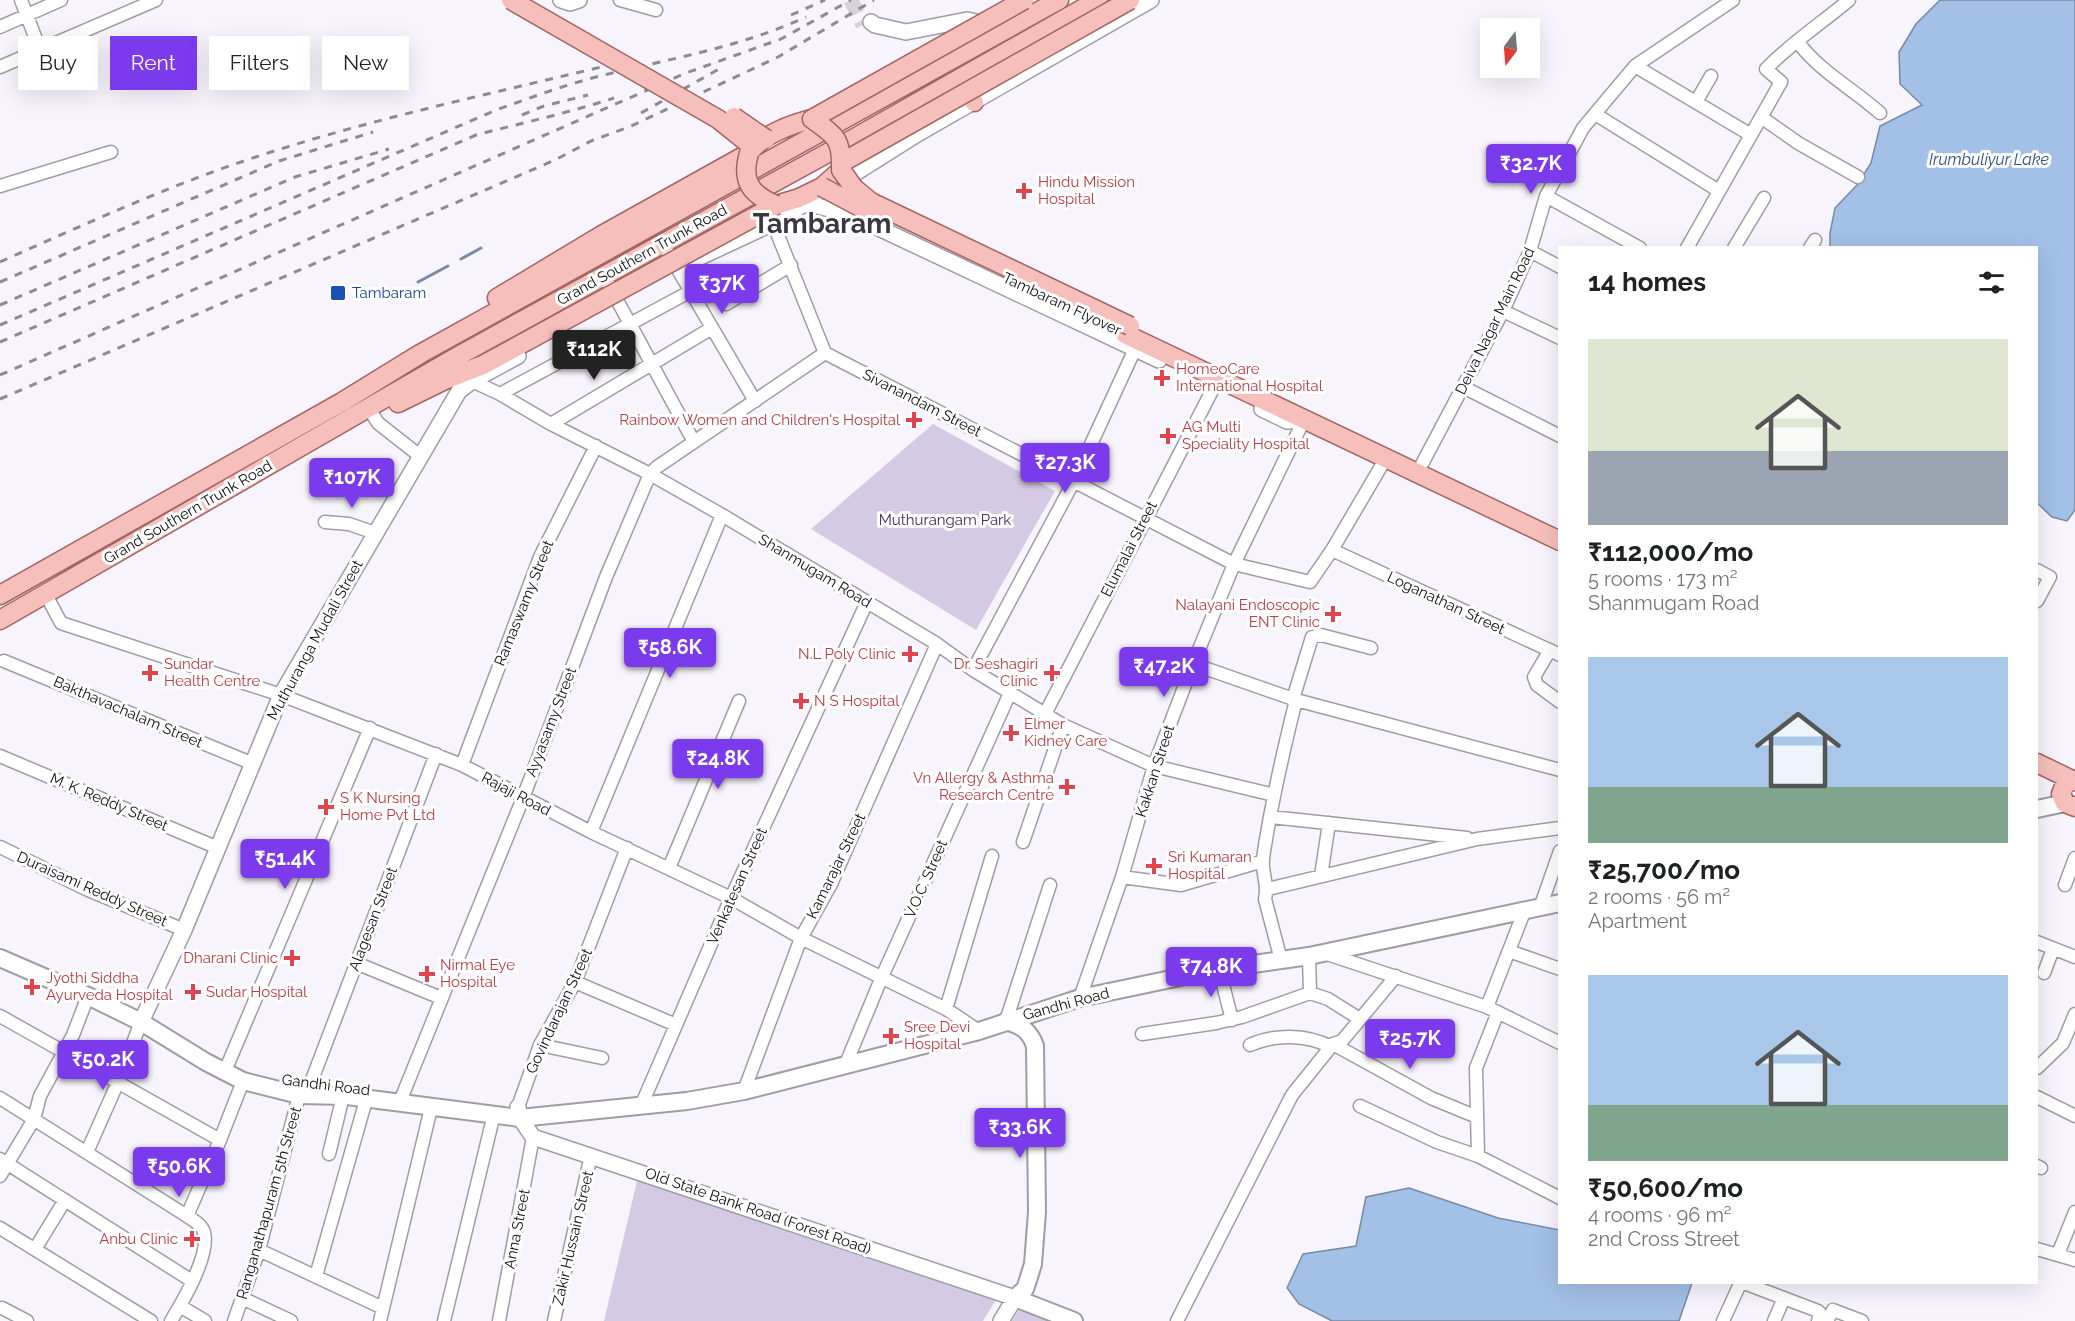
<!DOCTYPE html>
<html lang="en">
<head>
<meta charset="utf-8">
<style>
	body { margin:0; font-family:Raleway,sans-serif; background:#f2f2f2; color:#202124; height:100vh; display:flex; flex-direction:column; font-size:22px; white-space:nowrap }
	* { box-sizing:border-box; margin:0 }
	p { font-size:20px; color:#757577 }
	.icon { flex:none; width:33px; height:33px; fill:none; stroke:currentColor; stroke-width:2; stroke-linecap:round; stroke-linejoin:round }
	.map { position:relative; flex:1; overflow:hidden }
	.details { position:absolute; left:1558px; top:246px; width:480px; height:1038px; display:flex; flex-direction:column; background:#fff; border-radius:0px; box-shadow:0 6px 24px #0002 }
	.details>* { flex:none }
	.hud { position:absolute; left:18px; top:36px; width:570px; height:54px; display:flex; gap:12px }
	.needle { width:39px; rotate:196deg }
	.controls { position:absolute; left:1480px; top:18px; display:grid; gap:12px }
	.controls a { display:grid; place-items:center; width:60px; height:60px; border-radius:0px; background:#fff; box-shadow:0 6px 24px #0002; font-size:30px }
	.price { position:absolute; translate:-50% -51px; padding:0 14px; border-radius:6px; background:#7c3aed; color:#fff; font-size:20px; line-height:39px; filter:drop-shadow(0 2px 3px #0008) }
	.price::after { content:''; position:absolute; left:50%; top:36px; width:18px; height:14px; margin-left:-9px; background:inherit; clip-path:polygon(0 0,100% 0,50% 100%) }
	.price.on { background:#222; color:#fff }
	ul { padding:0; list-style:none }
	li { display:grid; align-content:center; gap:12px; height:318px; padding:0 30px }
	li span { display:grid; place-items:center; height:186px; border-radius:0px; color:#555 }
	li>.icon { margin-inline-start:auto }
	span .icon { width:108px; height:108px; fill:#fffc; stroke-width:1 }
	li b { font-size:26px }
	h2 { display:flex; justify-content:space-between; align-items:center; height:72px; padding:0 30px; font-size:26px }
	.tag { padding:0 21px; border-radius:0px; background:#fff; box-shadow:0 6px 24px #0002; font-size:21px; line-height:54px }
	.tag.on { background:#7c3aed; color:#fff }
	.map>svg:first-child { display:block }
	.green { fill:#d5cae4 }
	.water { fill:#a3c0e7; stroke:#778ba7; stroke-width:1.5 }
	.lines { fill:none; stroke-linecap:round; stroke-linejoin:round }
	.stream { stroke:#778ba7; stroke-width:3 }
	.tertiary-tunnel { stroke:#d5d2da; stroke-width:15; stroke-dasharray:15 8; stroke-linecap:butt }
	.minor-casing { stroke:#a09ca5; stroke-width:15 }
	.tertiary-casing { stroke:#a09ca5; stroke-width:18 }
	.secondary-casing { stroke:#a09ca5; stroke-width:20 }
	.primary-casing { stroke:#a26662; stroke-width:21 }
	.minor { stroke:#fff; stroke-width:12 }
	.tertiary { stroke:#fff; stroke-width:15 }
	.secondary { stroke:#fff; stroke-width:16 }
	.primary { stroke:#f6bfbb; stroke-width:18 }
	.rail { stroke:#8d8a91; stroke-width:3; stroke-dasharray:8 8; stroke-linecap:butt }
	.primary-bridge-casing { stroke:#a26662; stroke-width:21; stroke-linecap:butt }
	.primary-bridge { stroke:#f6bfbb; stroke-width:18 }
	.health-dot { fill:#e0444e; stroke:#fff; stroke-width:2 }
	.transit-dot { fill:#1a4fb4; stroke:#fff; stroke-width:2 }
	.labels { text-anchor:middle; dominant-baseline:central; stroke-width:6; stroke-linejoin:round; paint-order:stroke }
	.health-label { font-size:15px; fill:#be3a42; stroke:#fff; text-anchor:start }
	.street-label { font-size:15px; fill:#111013; stroke:#fff }
	.transit-label { font-size:15px; fill:#164399; stroke:#fff; text-anchor:start }
	.park-label { font-size:15px; fill:#452a60; stroke:#fff }
	.water-label { font-size:16px; font-style:italic; fill:#294f80; stroke:#fff }
	.town-label { font-size:27px; font-weight:bold; fill:#3a373e; stroke:#fff }
</style>
</head>
<body>
<div class="map">
<svg width="2075" height="1321" viewBox="0 0 2075 1321">
	<rect width="100%" height="100%" fill="#f8f4fd"/>
	<path class="green" d="M933 424 1055 491 976 630 811 529Z
		M637 1181 996 1300 983 1321H604Z
		M1022 1305 1063 1321H1012Z"/>
	<path class="water" d="M1940 0H2075V510L2067 521 2052 517 2037 503V248H1830V233L1835 208 1857 185 1871 163 1880 126 1922 105 1900 84 1899 52 1916 24Z
		M1409 1188 1498 1218 1560 1230V1282L1692 1283 1679 1321H1332L1299 1304 1287 1288 1303 1254 1356 1246 1366 1197Z"/>
	<g class="lines">
		<path class="stream" d="M461 259 481 248
			M418 282 448 266"/>
		<path class="tertiary-tunnel" d="M851 0 863 25"/>
		<defs>
			<path id="minor" d="M21 0 40 50
				M620 0 656 10
				M0 27 61 0
				M1797 41C1820 72 1852 88 1880 113
				M1635 66 1751 135
				M0 67 156 0
				M1696 102 1711 76
				M1595 114 1719 191
				M1761 117 1798 143 1858 177
				M0 186 111 152
				M1546 196 1640 248
				M773 223 825 353 1234 564 1310 582 1332 550 1386 458
				M663 244 755 401
				M1687 248 1781 82 1766 69C1791 43 1822 23 1849 0
				M1734 248 1764 198
				M1810 248 1815 240
				M1530 251 1560 267
				M604 276 694 442
				M726 304 791 265
				M1503 311 1560 338
				M472 381 500 394 551 424 650 474 722 515 937 644 973 670 1063 725 1154 766 1274 795
				M1463 387 1560 436
				M500 394 691 291
				M373 415 378 423 420 456
				M551 424 712 328
				M1422 464 1503 311 1530 251 1546 196 1583 128 1635 66 1733 0
				M325 522 349 524 375 533
				M1332 550 1560 655
				M2037 570 2050 577 2037 601
				M45 593 61 623 281 695 462 765 591 832 731 898 801 938 946 1009 979 1031
				M1550 650 1534 677 1537 685 1560 702
				M4 661 251 763
				M1193 664 1296 700 1560 770
				M973 670 1074 481 1135 349
				M1293 699 1312 637 1321 635 1371 648
				M1045 714 1215 385
				M0 756 218 848
				M462 765 540 557 596 446
				M1271 817 1467 838
				M591 832 722 515
				M1023 842 1063 725
				M0 847 86 889 184 930
				M669 868 739 701
				M1321 876 1329 823
				M1122 877 1181 885 1263 861
				M2065 885 2075 858
				M1268 889 1477 839 1560 828
				M1540 908 1560 851
				M2037 942 2075 957
				M1509 951 1560 969
				M1324 953 1487 1007 1560 1043
				M1309 956 1310 993
				M1281 960 1265 899C1269 884 1261 872 1263 858 1271 804 1283 752 1296 700
				M356 963 441 998
				M1219 969 1232 1020
				M2044 973 2053 949
				M575 982 676 1025
				M1080 998 1122 877 1154 766 1193 664 1234 564 1304 420
				M1487 1007 1524 912
				M946 1009 992 856
				M1498 1012 1476 1068 1478 1156 1560 1198
				M0 1016 220 1140
				M1006 1021 1050 885
				M1142 1034 1216 1023 1242 1017 1310 993 1328 999 1360 1019
				M1333 1044 1431 1098 1477 1117
				M540 1045 602 1058
				M1250 1045C1274 1034 1307 1034 1331 1047
				M228 1064 370 728
				M845 1066 881 979 1010 693
				M2037 1068 2063 1043 2075 1014
				M310 1085 436 754
				M744 1091 801 938 831 884 937 644
				M2037 1097 2075 1116
				M0 1098 187 1216
				M399 1104 523 798 606 577 650 474 657 467 825 353
				M641 1106 731 898 867 602
				M1360 1106 1437 1142 1478 1156
				M518 1107 540 1045 575 982 627 848
				M87 1152 118 1082 141 1022
				M329 1154 343 1096
				M0 1159 192 1281
				M2037 1166 2041 1168
				M0 1176 34 1119 40 1096 73 1035 88 996
				M0 1228 151 1321
				M35 1249 65 1200
				M2037 1249 2075 1260
				M259 1250 383 1308
				M2058 1254 2075 1212
				M316 1276 366 1100
				M242 1298 291 1321
				M180 1306 205 1321
				M2 1308 27 1321
				M171 1321C182 1303 215 1248 202 1228 199 1224 192 1219 187 1216L220 1140 243 1081
				M234 1321 259 1250 302 1084
				M380 1321 431 1108
				M444 1321 494 1114
				M499 1321 533 1137
				M554 1321 591 1155
				M1177 1321 1292 1095 1333 1044 1342 1041 1396 976
				M1723 1321 1739 1286 1744 1283 1818 1311 1820 1313 1818 1321
				M1774 1321 1784 1298
				M1827 1321 1833 1310 1862 1321"/>
			<path id="tertiary" d="M561 0 570 3 579 0
				M871 22 875 25 906 32 967 20 984 24 986 26
				M838 184 919 133 1151 0
				M806 203 849 214 1159 360
				M681 266 773 223 814 198
				M1262 409 1287 421 1304 420
				M141 1022 184 930 281 695 459 391 472 381 518 356
				M518 1107 520 1118 533 1137 1015 1298 1001 1321"/>
			<path id="secondary" d="M2037 809 2065 803
				M0 958 88 996 141 1022 206 1062 243 1081 299 1095 347 1096 520 1118 687 1101 744 1091 979 1031 1080 998 1219 969 1309 956 1560 903
				M1006 1021C1021 1025 1030 1031 1035 1046L1037 1212 1033 1264 1029 1277 1025 1289 1015 1298 1074 1321"/>
			<path id="primary" d="M959 80 974 102
				M776 205 799 198 822 187 841 170
				M497 298 602 235 749 153C761 135 792 124 812 119
				M1125 334 1560 541
				M398 403 447 379 483 365 558 324
				M0 595 342 402 420 354 1059 0
				M0 620 460 355 853 139 1098 0
				M2037 763 2072 780
				M2075 780 2065 784 2061 794 2065 803 2075 807"/>
		</defs>
		<use href="#minor" class="minor-casing"/>
		<use href="#tertiary" class="tertiary-casing"/>
		<use href="#secondary" class="secondary-casing"/>
		<use href="#primary" class="primary-casing"/>
		<use href="#minor" class="minor"/>
		<use href="#tertiary" class="tertiary"/>
		<use href="#secondary" class="secondary"/>
		<use href="#primary" class="primary"/>
		<path class="rail" d="M791 15 825 0
			M641 113 719 69
			M522 115 544 106 588 95
			M0 262C72 230 144 197 218 170 343 125 473 98 601 67
			M0 282 279 161 373 132
			M0 305 295 177 389 149
			M0 325 496 110C530 98 564 85 600 76 669 59 741 47 806 17
			M0 342 476 135C522 123 568 113 614 98
			M0 375 686 73 781 39 851 0
			M0 399 555 160 591 141 629 127 778 57 874 0"/>
		<defs>
			<path id="primary-bridge" d="M511 0 718 119 753 147
				M1024 0 812 119C836 136 842 139 841 170L854 188 871 202 1130 326
				M734 117 766 139
				M749 153C741 181 750 194 776 205
				M841 163 1130 0
				M822 187 877 216
				M558 324 776 205"/>
		</defs>
		<use href="#primary-bridge" class="primary-bridge-casing"/>
		<use href="#primary-bridge" class="primary-bridge"/>
	</g>
	<g class="health-dot">
		<path d="M1021 182h6v6h6v6h-6v6h-6v-6h-6v-6h6z"/>
		<path d="M1159 369h6v6h6v6h-6v6h-6v-6h-6v-6h6z"/>
		<path d="M911 411h6v6h6v6h-6v6h-6v-6h-6v-6h6z"/>
		<path d="M1165 427h6v6h6v6h-6v6h-6v-6h-6v-6h6z"/>
		<path d="M1330 605h6v6h6v6h-6v6h-6v-6h-6v-6h6z"/>
		<path d="M907 645h6v6h6v6h-6v6h-6v-6h-6v-6h6z"/>
		<path d="M147 664h6v6h6v6h-6v6h-6v-6h-6v-6h6z"/>
		<path d="M1049 664h6v6h6v6h-6v6h-6v-6h-6v-6h6z"/>
		<path d="M798 692h6v6h6v6h-6v6h-6v-6h-6v-6h6z"/>
		<path d="M1008 724h6v6h6v6h-6v6h-6v-6h-6v-6h6z"/>
		<path d="M1064 778h6v6h6v6h-6v6h-6v-6h-6v-6h6z"/>
		<path d="M323 798h6v6h6v6h-6v6h-6v-6h-6v-6h6z"/>
		<path d="M1151 857h6v6h6v6h-6v6h-6v-6h-6v-6h6z"/>
		<path d="M289 949h6v6h6v6h-6v6h-6v-6h-6v-6h6z"/>
		<path d="M424 965h6v6h6v6h-6v6h-6v-6h-6v-6h6z"/>
		<path d="M29 978h6v6h6v6h-6v6h-6v-6h-6v-6h6z"/>
		<path d="M190 983h6v6h6v6h-6v6h-6v-6h-6v-6h6z"/>
		<path d="M888 1027h6v6h6v6h-6v6h-6v-6h-6v-6h6z"/>
		<path d="M189 1230h6v6h6v6h-6v6h-6v-6h-6v-6h6z"/>
	</g>
	<rect class="transit-dot" x="330" y="285" width="16" height="16" rx="3"/>
	<g class="labels">
		<g class="health-label">
			<text x="1038" y="182">Hindu Mission<tspan x="1038" dy="17">Hospital</tspan></text>
			<text x="1176" y="369">HomeoCare<tspan x="1176" dy="17">International Hospital</tspan></text>
			<text x="900" y="420" text-anchor="end">Rainbow Women and Children's Hospital</text>
			<text x="1182" y="427">AG Multi<tspan x="1182" dy="17">Speciality Hospital</tspan></text>
			<text x="1320" y="605" text-anchor="end">Nalayani Endoscopic<tspan x="1320" dy="17">ENT Clinic</tspan></text>
			<text x="896" y="654" text-anchor="end">N.L Poly Clinic</text>
			<text x="164" y="664">Sundar<tspan x="164" dy="17">Health Centre</tspan></text>
			<text x="1038" y="664" text-anchor="end">Dr. Seshagiri<tspan x="1038" dy="17">Clinic</tspan></text>
			<text x="814" y="701">N S Hospital</text>
			<text x="1024" y="724">Elmer<tspan x="1024" dy="17">Kidney Care</tspan></text>
			<text x="1054" y="778" text-anchor="end">Vn Allergy &amp; Asthma<tspan x="1054" dy="17">Research Centre</tspan></text>
			<text x="340" y="798">S K Nursing<tspan x="340" dy="17">Home Pvt Ltd</tspan></text>
			<text x="1168" y="857">Sri Kumaran<tspan x="1168" dy="17">Hospital</tspan></text>
			<text x="278" y="958" text-anchor="end">Dharani Clinic</text>
			<text x="440" y="965">Nirmal Eye<tspan x="440" dy="17">Hospital</tspan></text>
			<text x="46" y="978">Jyothi Siddha<tspan x="46" dy="17">Ayurveda Hospital</tspan></text>
			<text x="206" y="992">Sudar Hospital</text>
			<text x="904" y="1027">Sree Devi<tspan x="904" dy="17">Hospital</tspan></text>
			<text x="178" y="1239" text-anchor="end">Anbu Clinic</text>
		</g>
		<g class="street-label">
			<text transform="translate(642 255) rotate(-29)">Grand Southern Trunk Road</text>
			<text transform="translate(1062 304) rotate(25)">Tambaram Flyover</text>
			<text transform="translate(1495 321) rotate(-64)">Deiva Nagar Main Road</text>
			<text transform="translate(922 403) rotate(27)">Sivanandam Street</text>
			<text transform="translate(188 512) rotate(-30)">Grand Southern Trunk Road</text>
			<text transform="translate(1129 549) rotate(-63)">Elumalai Street</text>
			<text transform="translate(815 571) rotate(31)">Shanmugam Road</text>
			<text transform="translate(524 603) rotate(-68)">Ramaswamy Street</text>
			<text transform="translate(1446 603) rotate(25)">Loganathan Street</text>
			<text transform="translate(315 640) rotate(-61)">Muthuranga Mudali Street</text>
			<text transform="translate(128 712) rotate(23)">Bakthavachalam Street</text>
			<text transform="translate(551 722) rotate(-69)">Ayyasamy Street</text>
			<text transform="translate(1155 771) rotate(-72)">Kakkan Street</text>
			<text transform="translate(516 794) rotate(28)">Rajaji Road</text>
			<text transform="translate(109 802) rotate(23)">M. K. Reddy Street</text>
			<text transform="translate(836 866) rotate(-64)">Kamarajar Street</text>
			<text transform="translate(926 879) rotate(-66)">V.O.C. Street</text>
			<text transform="translate(737 886) rotate(-66)">Venkatesan Street</text>
			<text transform="translate(92 889) rotate(24)">Duraisami Reddy Street</text>
			<text transform="translate(373 919) rotate(-69)">Alagesan Street</text>
			<text transform="translate(1066 1004) rotate(-15)">Gandhi Road</text>
			<text transform="translate(559 1011) rotate(-65)">Govindarajan Street</text>
			<text transform="translate(326 1085) rotate(7)">Gandhi Road</text>
			<text transform="translate(269 1203) rotate(-74)">Ranganathapuram 5th Street</text>
			<text transform="translate(758 1211) rotate(19)">Old State Bank Road (Forest Road)</text>
			<text transform="translate(517 1229) rotate(-79)">Anna Street</text>
			<text transform="translate(573 1238) rotate(-77)">Zakir Hussain Street</text>
		</g>
		<g class="transit-label">
			<text x="352" y="293">Tambaram</text>
		</g>
		<g class="park-label">
			<text x="945" y="520">Muthurangam Park</text>
		</g>
		<g class="water-label">
			<text x="1989" y="159">Irumbuliyur Lake</text>
		</g>
		<g class="town-label">
			<text x="822" y="223">Tambaram</text>
		</g>
	</g>
</svg>
<div class="controls">
<a><svg class="needle" viewBox="-14 -14 28 28"><path d="M0-13l5 13h-10z" fill="#e53935"/><path d="M0 13l5-13h-10z" fill="#757577"/></svg></a>
</div>
<b class="price" style="left:1531px;top:195px">₹32.7K</b>
<b class="price" style="left:722px;top:315px">₹37K</b>
<b class="price on" style="left:594px;top:381px">₹112K</b>
<b class="price" style="left:1065px;top:494px">₹27.3K</b>
<b class="price" style="left:352px;top:509px">₹107K</b>
<b class="price" style="left:670px;top:679px">₹58.6K</b>
<b class="price" style="left:1164px;top:698px">₹47.2K</b>
<b class="price" style="left:718px;top:790px">₹24.8K</b>
<b class="price" style="left:285px;top:890px">₹51.4K</b>
<b class="price" style="left:1211px;top:998px">₹74.8K</b>
<b class="price" style="left:1410px;top:1070px">₹25.7K</b>
<b class="price" style="left:103px;top:1091px">₹50.2K</b>
<b class="price" style="left:1020px;top:1159px">₹33.6K</b>
<b class="price" style="left:179px;top:1198px">₹50.6K</b>
<div class="hud">
<a class="tag">Buy</a>
<a class="tag on">Rent</a>
<a class="tag">Filters</a>
<a class="tag">New</a>
</div>
<section class="details">
<h2>14 homes<svg class="icon" aria-label="filters" viewBox="0 0 24 24"><path d="M4 7h16M4 17h16"/><circle cx="9" cy="7" r="2"/><circle cx="15" cy="17" r="2"/></svg></h2>
<ul>
<li><span style="background:linear-gradient(#dfe7d0 60%,#9aa5b1 0)"><svg class="icon" aria-label="home" viewBox="0 0 24 24"><path d="M3 11l9-7 9 7M6 9v11h12V9"/></svg></span><div><b>₹112,000/mo</b><p>5 rooms · 173 m²</p><p>Shanmugam Road</p></div></li>
<li><span style="background:linear-gradient(#a9c7e8 70%,#7fa58c 0)"><svg class="icon" aria-label="home" viewBox="0 0 24 24"><path d="M3 11l9-7 9 7M6 9v11h12V9"/></svg></span><div><b>₹25,700/mo</b><p>2 rooms · 56 m²</p><p>Apartment</p></div></li>
<li><span style="background:linear-gradient(#a9c7e8 70%,#7fa58c 0)"><svg class="icon" aria-label="home" viewBox="0 0 24 24"><path d="M3 11l9-7 9 7M6 9v11h12V9"/></svg></span><div><b>₹50,600/mo</b><p>4 rooms · 96 m²</p><p>2nd Cross Street</p></div></li>
</ul>
</section>
</div>
</body>
</html>
